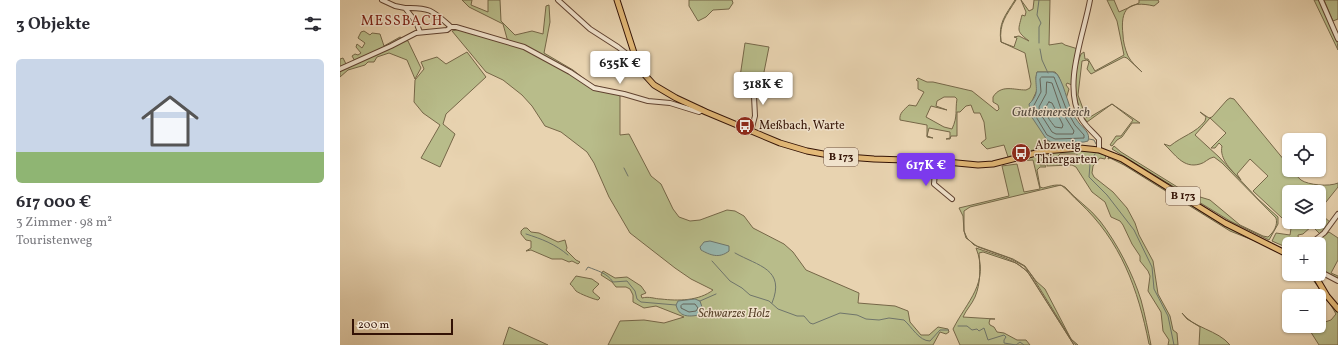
<!DOCTYPE html>
<html lang="de">
<head>
<meta charset="utf-8">
<style>
	body { margin:0; font-family:Vollkorn,serif; background:#f7f7f7; color:#2b2b33; height:100vh; display:flex; flex-direction:column; font-size:15px; white-space:nowrap }
	* { box-sizing:border-box; margin:0 }
	p { font-size:13px; color:#7c7c81 }
	.icon { flex:none; width:22px; height:22px; fill:none; stroke:currentColor; stroke-width:2; stroke-linecap:round; stroke-linejoin:round }
	.map { position:relative; flex:1; overflow:hidden }
	.side { display:flex; flex-direction:column; background:#fff; width:340px }
	.side>* { flex:none }
	.fabs { position:absolute; left:942px; top:133px; display:grid; gap:8px }
	.fabs a { display:grid; place-items:center; width:44px; height:44px; border-radius:6px; background:#fff; box-shadow:0 1px 3px #0004; font-size:20px }
	.scale { position:absolute; left:12px; bottom:10px; width:101px; box-sizing:border-box; padding-left:4px; border:2px solid #331205; border-top:0; font-size:11px; line-height:14px; white-space:nowrap; color:#331205; -webkit-text-stroke:3px #f0e2cc; paint-order:stroke }
	.price { position:absolute; translate:-50% -34px; padding:0 9px; border-radius:4px; background:#fff; color:#222; font-size:13px; line-height:26px; filter:drop-shadow(0 1px 2px #0008) }
	.price::after { content:''; position:absolute; left:50%; top:24px; width:12px; height:9px; margin-left:-6px; background:inherit; clip-path:polygon(0 0,100% 0,50% 100%) }
	.price.active { background:#7c3aed; color:#fff }
	ul { padding:0; list-style:none }
	li { display:grid; align-content:center; gap:8px; height:212px; padding:0 16px }
	li+li { border-top:1px solid #e1e1e2 }
	li span { display:grid; place-items:center; height:124px; border-radius:6px; color:#555 }
	li>.icon { margin-inline-start:auto }
	span .icon { width:72px; height:72px; fill:#fffc; stroke-width:1 }
	li b { font-size:17px }
	h2 { display:flex; justify-content:space-between; align-items:center; height:48px; padding:0 16px; font-size:17px }
	main { display:flex; flex:1; min-height:0 }
	.map>svg:first-child { display:block }
	.green { fill:#b8bc8a; stroke:#766748; fill-rule:evenodd }
	.water { fill:#97b7af; stroke:#6f756b }
	.lines { fill:none; stroke-linecap:round; stroke-linejoin:round }
	.shore { stroke:#65645a; stroke-width:1 }
	.stream { stroke:#6f756b; stroke-width:1 }
	.minor-casing { stroke:#604230; stroke-width:6 }
	.major-casing { stroke:#331205; stroke-width:7 }
	.minor { stroke:#f0e2cc; stroke-width:4 }
	.major { stroke:#e4ba78; stroke-width:5 }
	.labels { text-anchor:middle; dominant-baseline:central; stroke-width:3; stroke-linejoin:round; paint-order:stroke }
	.shield { fill:#f0e2cc; stroke:#6c5041; stroke-width:1 }
	.shield-label { font-size:11px; font-weight:bold; fill:#331205 }
	.poi-label { font-size:12px; fill:#331205; stroke:#f0e2cc; text-anchor:start }
	.park-label { font-size:12px; font-style:italic; fill:#5b452d; stroke:#f0e2cc }
	.water-label { font-size:13px; font-style:italic; fill:#564c40; stroke:#f0e2cc }
	.quarter-label { font-size:14px; letter-spacing:1px; fill:#7a1f14; stroke:#f0e2cc }
</style>
</head>
<body>
<main>
<section class="side">
<h2>3 Objekte<svg class="icon" aria-label="filters" viewBox="0 0 24 24"><path d="M4 7h16M4 17h16"/><circle cx="9" cy="7" r="2"/><circle cx="15" cy="17" r="2"/></svg></h2>
<ul>
<li><span style="background:linear-gradient(#c9d6e8 75%,#8fb573 0)"><svg class="icon" aria-label="home" viewBox="0 0 24 24"><path d="M3 11l9-7 9 7M6 9v11h12V9"/></svg></span><div><b>617 000 €</b><p>3 Zimmer · 98 m²</p><p>Touristenweg</p></div></li>
</ul>
</section>
<div class="map">
<svg width="998" height="345" viewBox="0 0 998 345">
	<rect width="100%" height="100%" fill="#e8d3b0"/>
	<filter id="stains"><feTurbulence type="fractalNoise" baseFrequency=".005" numOctaves="4"/><feColorMatrix values="0 0 0 0 .2 0 0 0 0 .09 0 0 0 0 .02 0 0 0 .5 -.17"/></filter>
	<radialGradient id="worn" r=".72"><stop offset=".6" stop-color="#630" stop-opacity="0"/><stop offset="1" stop-color="#630" stop-opacity=".3"/></radialGradient>
	<path class="green" d="M122 0H132L131 5 148 12V0H160L161 21 175 35 192 31 203 34 206 6 209 5 210 22 204 53 233 70 252 85 268 89 280 95V135L289 134 311 176 321 184 333 209 339 217 350 221 360 220 387 210 395 211 404 216 413 228 444 244 453 252 466 270 519 293 518 303 555 306 568 311 570 322 581 335H589L598 327 608 329 609 332 606 334 600 332 593 345H268L280 321 304 320 324 323 344 317 316 306 304 308 293 302V295L290 289 286 287H276L272 282 261 275 263 271 275 278 287 277 301 286 306 293 301 295 302 298C309 296 315 299 321 299 338 301 359 301 373 290L351 279 335 268 290 233 269 197 254 163 247 152 221 132 205 126 192 106 182 95 163 80 146 72 112 31 120 29 168 42 163 24 129 7Z
		M349 0H392L393 3 389 9 373 10 366 17 358 21 349 6Z
		M675 0H676C666 16 659 23 661 42L674 47 677 38 674 37 679 36 689 41C676 31 678 31 682 15L685 16 686 12 681 0 689 11 693 9 694 0H710L709 45 722 43 725 45 738 49 732 85 727 83 726 85 729 89 726 99 719 77 715 72H697L696 78 698 88 692 101 707 140 714 143V147L681 152 668 157 664 145 647 149 641 143 646 139 644 122 640 113H634L631 105 626 106 620 112H617V136H611L610 139H606L610 138V132L589 128 587 136 593 138 587 137V125L560 120C559 113 564 110 569 105L576 106 584 92 578 89V81L576 80 578 78 587 82H593L632 91 657 111 659 109 658 105 653 102V97C661 84 674 90 686 90L690 88 691 84 685 53 661 42C658 23 665 16 675 0ZM604 97H615L617 99C615 111 618 116 612 129L604 127 586 117 591 106 607 110 596 106 597 101Z
		M767 0H774L779 12 799 3V0H818L819 2 814 6C788 0 780 9 783 35 783 41 785 49 788 56 791 62 797 67 802 72L787 58 784 57 751 74 747 69 749 62 747 60 742 61 738 95 746 117H750L772 104 800 123H792L782 137 777 140 772 146 770 145 776 136H781L793 120 772 104 747 122C733 103 732 76 741 54L744 52 745 59H748L755 71 784 55 777 21Z
		M974 0H979C986 15 998 33 998 50Z
		M984 0H998V19L993 21Z
		M24 31 30 35 32 33 40 34 44 46 60 37 68 41 81 68 75 79 67 60 49 53 37 57 34 62H28L25 65 8 70 0 77V59L3 58 8 68 16 63 12 56 15 54 18 55 21 53 16 47 17 44 22 48 25 43 18 38 21 32Z
		M405 43 429 47 423 77H400Z
		M127 52 146 77 106 114 103 124 115 134 100 167 81 158 100 125 83 113 74 102 75 80 84 69 81 62 97 57 106 64Z
		M890 98 894 99 949 166V170H952C955 173 957 177 961 180 968 185 989 187 998 183V187L982 207 983 216 991 223 980 234 972 226 963 234 958 235 959 244H949V247L948 248 932 241 936 233 950 235 952 222H979V192H949V218H942L913 191 928 176 910 159 897 174 901 180C892 171 879 159 882 146L879 143 875 148H871L886 133 870 118 855 135 879 157 918 199 938 217V224L929 240 890 221 772 149 774 146 781 152 847 193 870 200 900 225 923 236 928 237C934 232 938 225 936 218L882 163 874 157C868 158 865 163 860 164 843 169 835 154 824 144L830 146C842 136 856 133 865 121L866 117 860 112 869 118 872 117 887 100Z
		M730 150 752 151 766 155 765 159 760 158 753 166 752 173 754 177 773 192 787 208 795 223 799 235 813 261 818 294 830 316 833 330 837 333 838 345H828L829 340 823 331 821 312 808 291 810 276 808 271 800 261V256L792 244 783 225 780 221 771 217 765 202 752 192 736 167 732 165 707 166V162L709 161 708 158H706C712 156 717 160 720 165L737 163V154H720L716 158 708 155V153Z
		M702 154 703 157 700 163V165H705L706 167H700L697 170 700 187 703 188C711 186 718 183 725 187 736 200 750 208 760 221 777 243 793 274 801 300 805 315 808 330 811 345L809 344C798 289 781 241 739 202 733 197 728 190 721 185L630 207 624 211V231L627 238 634 245 673 259 685 266 696 281 705 289 731 339 738 345H736L731 339 692 276 684 266 669 258 638 247 626 238 624 231 623 216 619 208 669 196 662 166 677 164 684 192 700 189 693 160 679 161C688 159 692 156 702 154Z
		M769 156 777 158 949 258 920 243 890 231 784 165 770 158 768 159Z
		M184 228H187L191 232 199 233 218 242 225 240 227 248 226 250 236 260 240 262 238 264 232 261 229 262 222 259H212L191 250 186 251 191 248V241L186 240 181 234V231Z
		M989 232 998 238V260L991 273 998 276V280L979 269V244H974Z
		M636 248C655 255 678 259 690 275L734 345 687 271 676 263 643 252 639 253C640 268 641 283 635 297 632 304 626 310 623 317L655 319H650L649 323 650 325 654 327 657 332 664 333 677 340H686L690 345H620L613 329C627 301 650 283 636 248Z
		M969 274H971L998 311V345H979L967 326H979V324L991 320 996 314 992 307Z
		M236 276 252 279 259 284 253 290V292L260 298 258 300C253 299 240 294 236 291 234 289 233 286 230 284Z
		M842 313C853 328 878 330 890 345H859L860 327 847 319Z
		M169 327 208 345H163Z"/>
	<path class="water" d="M697 72H713L717 74C727 89 727 109 739 123 743 128 751 133 748 141L744 142 714 143 707 140 691 116 689 104C702 92 693 85 697 72Z
		M370 241 389 246V251C379 259 370 255 361 250L360 247 364 242Z
		M355 299 360 301 362 307 359 315C348 317 339 317 336 305L338 301Z"/>
	<g class="lines">
		<path class="shore" d="M702 77H714L727 111 735 125 744 135V138L715 139 707 135 695 115 693 107 701 92 700 79Z
			M707 82 712 83 722 112 734 131 733 134H716L712 132 700 113 699 107 706 94Z
			M709 102 712 103 723 125 722 128 715 127C709 119 701 111 709 102Z
			M343 304H355L358 308 356 311 349 312 341 308V306Z"/>
		<path class="stream" d="M699 0 697 15 701 23 699 27V43
			M700 49 702 60 708 73
			M749 139 754 140 756 144
			M755 154 750 164 749 177 767 195 794 230 812 267 814 289 828 316 834 345
			M284 168 288 176
			M186 234C202 239 215 244 228 255
			M395 253C418 266 446 269 432 303
			M372 261 390 281 402 288 410 295 429 301 438 309 457 316H464L470 323 473 324 500 313 517 315 526 319 539 320 549 318 564 320C572 327 579 341 590 341L600 330H608
			M246 270 248 267C258 271 267 273 273 282L287 281 295 291 297 299 301 302 336 305
			M360 301 376 294
			M618 326H627L632 330 637 329 639 331 644 328 648 340 664 335 666 337 664 340V343L676 345 680 342 684 345"/>
		<defs>
			<path id="minor" d="M42 0 55 6 65 8 76 22 80 32
				M218 0 250 29 278 47 296 61
				M750 0C744 34 722 86 741 118 745 126 753 132 759 139V150
				M981 0 998 39
				M65 8C90 7 93 11 111 27
				M0 69 51 46 76 33 107 30 111 27H116L184 47 230 72 254 88 284 94 308 101 330 103 359 112 362 110
				M411 131 415 116 413 77
				M596 161 594 184 612 199
				M970 244 984 233 998 214
				M979 271 998 281"/>
			<path id="major" d="M277 0 297 62 304 74 314 85 336 98 366 112 440 143 467 151 494 156 534 159 596 161 638 165 653 164 704 151 740 148 759 150 782 159 885 223 949 255
				M974 274 987 296 998 309"/>
		</defs>
		<use href="#minor" class="minor-casing"/>
		<use href="#major" class="major-casing"/>
		<use href="#minor" class="minor"/>
		<use href="#major" class="major"/>
	</g>
	<defs>
		<symbol id="bus-disc" viewBox="-11 -11 22 22"><circle r="9.5" fill="#8f2418" stroke="#f0e2cc"/><path d="M-5-6H5V4H4V6H2V4H-2V6H-4V4H-5ZM-3.5-4V0h7V-4ZM-3.5 1.2v1.5H-2V1.2ZM2 1.2v1.5H3.5V1.2Z" fill="#fff"/></symbol>
	</defs>
	<g fill-rule="evenodd">
		<use href="#bus-disc" x="394" y="115" width="22" height="22"/>
		<use href="#bus-disc" x="670" y="142" width="22" height="22"/>
	</g>
	<g class="labels">
		<g class="shield">
			<rect x="484" y="148" width="34" height="18" rx="3"/>
			<rect x="826" y="187" width="34" height="18" rx="3"/>
		</g>
		<g class="shield-label">
			<text x="501" y="157">B 173</text>
			<text x="843" y="196">B 173</text>
		</g>
		<g class="poi-label">
			<text x="419" y="126">Meßbach, Warte</text>
			<text x="695" y="146">Abzweig<tspan x="695" dy="14">Thiergarten</tspan></text>
		</g>
		<g class="park-label">
			<text x="394" y="314">Schwarzes Holz</text>
		</g>
		<g class="water-label">
			<text x="711" y="113">Gutheinersteich</text>
		</g>
		<g class="quarter-label">
			<text x="62" y="21">MESSBACH</text>
		</g>
	</g>
	<rect width="100%" height="100%" filter="url(#stains)"/>
	<rect width="100%" height="100%" fill="url(#worn)"/>
</svg>
<div class="fabs">
<a><svg class="icon" aria-label="locate" viewBox="0 0 24 24"><circle cx="12" cy="12" r="6"/><path d="M12 2v4M12 18v4M2 12h4M18 12h4"/></svg></a>
<a><svg class="icon" aria-label="layers" viewBox="0 0 24 24"><path d="M12 4l9 5-9 5-9-5zM3 14l9 5 9-5"/></svg></a>
<a>+</a>
<a>−</a>
</div>
<div class="scale">200 m</div>
<b class="price" style="left:280px;top:85px">635K €</b>
<b class="price" style="left:423px;top:106px">318K €</b>
<b class="price active" style="left:586px;top:187px">617K €</b>
</div>
</main>
</body>
</html>
